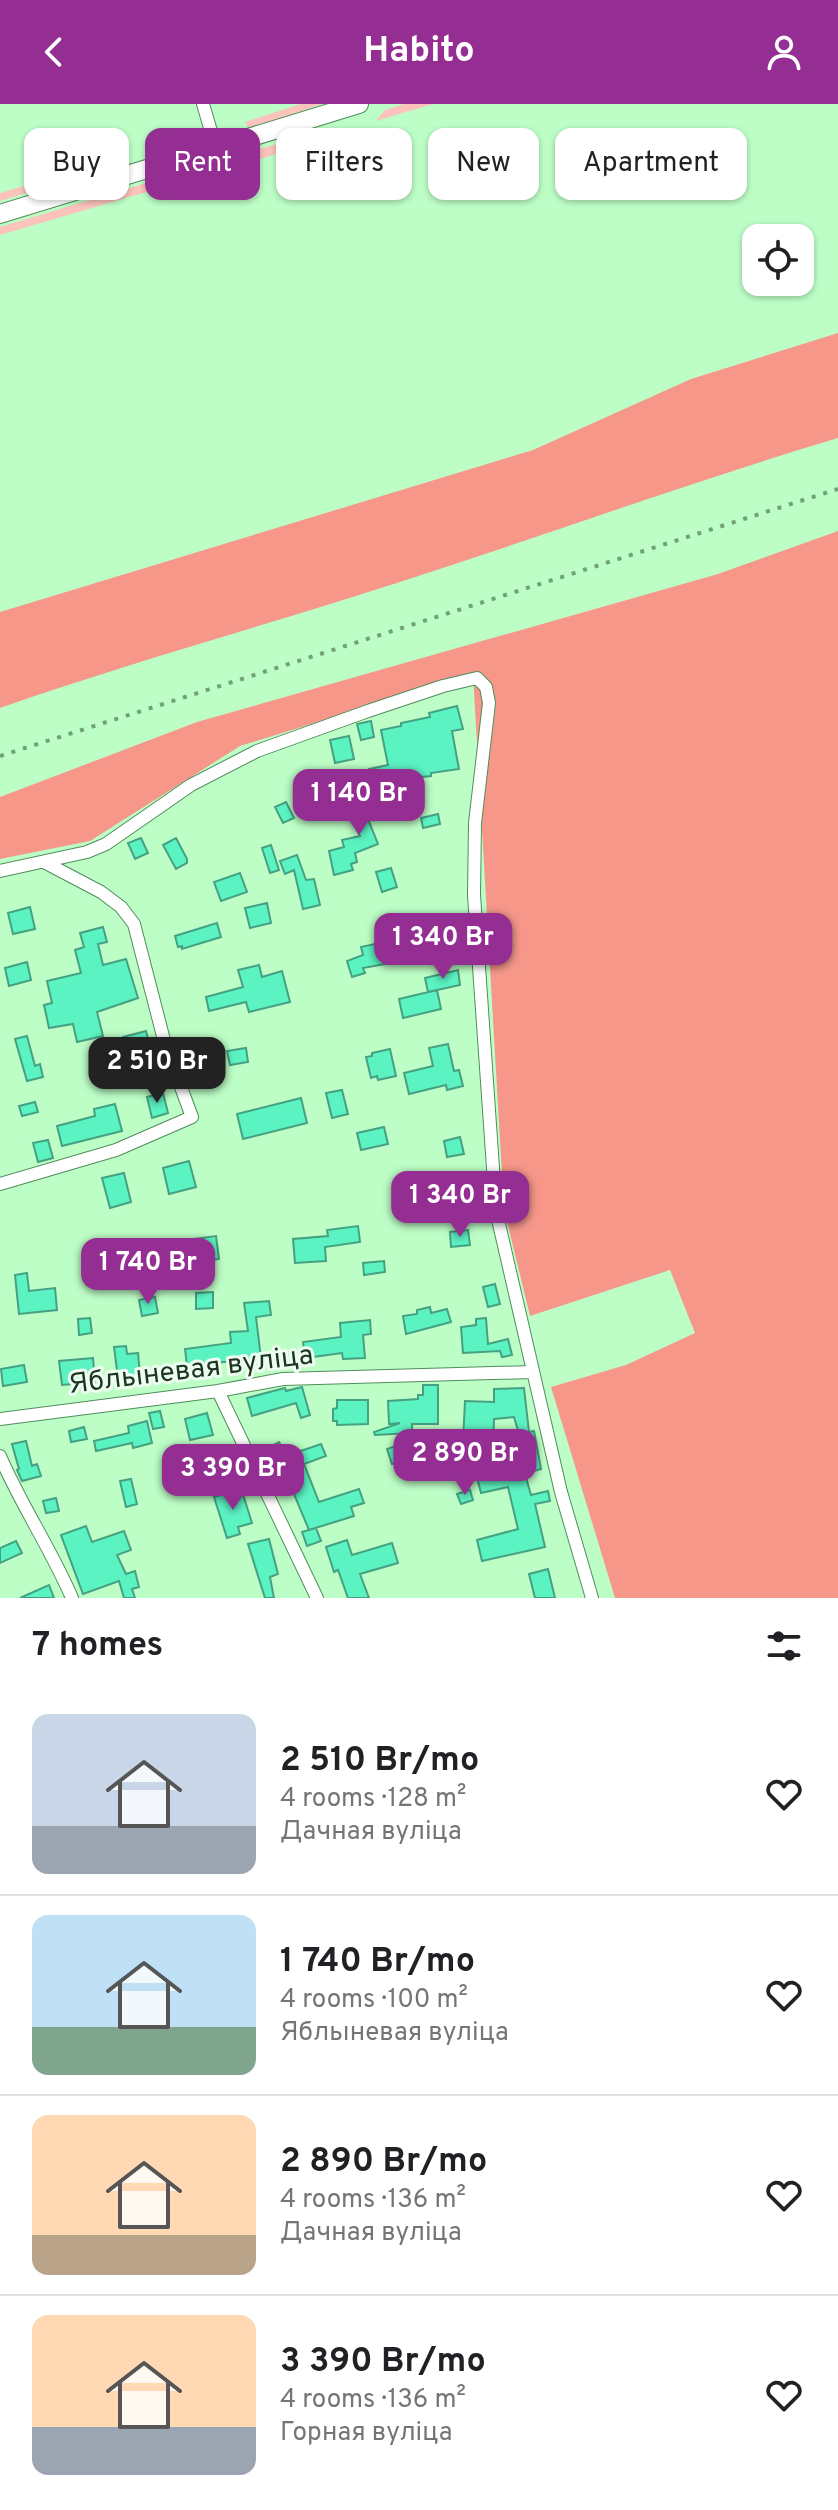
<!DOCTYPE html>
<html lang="en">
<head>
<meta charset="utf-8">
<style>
	body { margin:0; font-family:Overpass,sans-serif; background:#f2f2f2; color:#202124; height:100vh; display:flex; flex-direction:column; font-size:30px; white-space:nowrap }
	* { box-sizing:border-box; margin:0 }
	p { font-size:26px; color:#757577 }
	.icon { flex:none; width:44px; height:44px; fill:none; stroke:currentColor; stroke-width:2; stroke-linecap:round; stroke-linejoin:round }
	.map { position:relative; height:1494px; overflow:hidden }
	.drawer { display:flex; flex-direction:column; background:#fff; flex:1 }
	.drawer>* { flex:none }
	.banner { position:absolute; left:24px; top:24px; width:790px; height:72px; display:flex; gap:16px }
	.controls { position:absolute; left:742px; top:120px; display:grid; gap:16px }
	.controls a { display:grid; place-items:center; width:72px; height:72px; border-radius:16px; background:#fff; box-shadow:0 2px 6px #0004; font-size:40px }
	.price { position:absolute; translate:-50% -68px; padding:0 18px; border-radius:16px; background:#942e93; color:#fff; font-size:26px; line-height:52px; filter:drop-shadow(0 2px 4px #0008) }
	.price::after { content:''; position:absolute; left:50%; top:48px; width:24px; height:18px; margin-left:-12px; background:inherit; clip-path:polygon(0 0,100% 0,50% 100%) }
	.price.current { background:#222; color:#fff }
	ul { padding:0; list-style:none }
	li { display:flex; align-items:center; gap:24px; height:200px; padding:0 32px }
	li+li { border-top:2px solid #e0e0e0 }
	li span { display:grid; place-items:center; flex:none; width:224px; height:160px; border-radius:16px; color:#555 }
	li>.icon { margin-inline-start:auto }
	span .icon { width:96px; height:96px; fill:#fffc; stroke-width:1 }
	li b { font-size:34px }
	h2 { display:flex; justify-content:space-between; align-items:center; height:96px; padding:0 32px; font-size:34px }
	.chip { padding:0 28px; border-radius:16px; background:#fff; box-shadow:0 2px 6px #0004; font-size:28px; line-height:72px }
	.chip.current { background:#942e93; color:#fff }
	header { display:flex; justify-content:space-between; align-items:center; height:104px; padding:0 32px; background:#942e93; color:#fff; font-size:36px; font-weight:700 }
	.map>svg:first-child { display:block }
	.green { fill:#fbc3bb }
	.forest { fill:#f6978a }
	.building { fill:#5cf3c2; stroke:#45a182; stroke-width:2 }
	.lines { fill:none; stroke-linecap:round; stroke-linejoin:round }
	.street-casing { stroke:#508d5b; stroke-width:14 }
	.secondary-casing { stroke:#508d5b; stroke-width:20 }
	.street { stroke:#fff; stroke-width:12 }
	.secondary { stroke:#fff; stroke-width:18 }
	.rail { stroke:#71a079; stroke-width:4; stroke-dasharray:4 8; stroke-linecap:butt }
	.labels { text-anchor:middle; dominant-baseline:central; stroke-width:6; stroke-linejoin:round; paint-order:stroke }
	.street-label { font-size:28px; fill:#1b3520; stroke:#effcf1 }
</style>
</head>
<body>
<header><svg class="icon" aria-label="back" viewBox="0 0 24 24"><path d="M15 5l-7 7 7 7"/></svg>Habito<svg class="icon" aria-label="person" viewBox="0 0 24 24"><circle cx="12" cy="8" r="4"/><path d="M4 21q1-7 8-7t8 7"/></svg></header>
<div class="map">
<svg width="838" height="1494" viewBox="0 0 838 1494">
	<rect width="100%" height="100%" fill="#bdfec6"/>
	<path class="green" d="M301 0H322L249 25 245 18Z
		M404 0H433L376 17 385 6Z
		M280 39 294 41 296 44 260 55 257 46Z
		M243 50 245 59 0 131V123Z
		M74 67 49 82 0 97V89Z"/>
	<path class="forest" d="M838 229V334C691 378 546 431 400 478 267 521 132 558 0 604V508L533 346 691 275Z
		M838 427V1494H615L551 1283 626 1261 695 1229 670 1166 530 1212 504 1105 473 570 240 642 90 737 0 755V693L197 618 718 470Z"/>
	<path class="building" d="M457 602 463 625 452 627 459 665 431 669V672L372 678 369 665 388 661 381 626 401 622V619L430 613 429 609Z
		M371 617 374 633 361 636 357 620Z
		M349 632 354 655 335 659 330 636Z
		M394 693 398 704 368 715 378 740 355 749 357 758 351 760 353 766 334 771 329 747 344 743 342 736 360 732 349 711Z
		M286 698 294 714 283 719 275 703Z
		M438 710 440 720 423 724 421 714Z
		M141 734 148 749 135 755 128 739Z
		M176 734 187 755V759L176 765 163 741Z
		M271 741 279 766 270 769 262 744Z
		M297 751 306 776 314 775 320 801 303 805 294 766 285 770 280 757Z
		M391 764 397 783 382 788 376 768Z
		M240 769 247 788 221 797 214 778Z
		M267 799 271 819 250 824 245 804Z
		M30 803 35 825 13 830 8 809Z
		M217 819 221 833 182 845V842L178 843 175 832Z
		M103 823 107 838 98 840 103 861 126 855 138 894 97 908 103 932 77 938 73 920 49 924 44 901 52 899 47 877 81 869 75 846 84 843 80 829Z
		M426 836 429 852 363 864 365 869 352 873 347 857 363 851 361 843 385 838 386 844Z
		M27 858 31 876 9 882 5 864Z
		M259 861 262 873 282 867 290 898 249 908 246 898 209 907 206 893 243 883 238 866Z
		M458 866 460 881 428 888 425 874Z
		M437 886 441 905 403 914 399 895Z
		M146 927 151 946 128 952 123 933Z
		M27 932 35 962 40 960 43 973 27 977 15 935Z
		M448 940 454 967 459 966 463 982 447 986 446 981 409 990 404 969 433 962 429 944Z
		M246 944 248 958 230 961 227 947Z
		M390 945 396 972 378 976 377 972 371 974 366 953 372 952V949Z
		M342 986 348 1010 332 1014 326 989Z
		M163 989 168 1009 152 1014 147 993Z
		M301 994 307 1019 243 1035 237 1010Z
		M35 998 38 1008 22 1012 19 1002Z
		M115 1000 122 1027 62 1042 57 1022 95 1012 94 1005Z
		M384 1023 388 1040 361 1046 357 1029Z
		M460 1033 464 1050 447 1053 444 1037Z
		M48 1036 53 1054 38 1058 33 1039Z
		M189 1057 196 1083 169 1090 163 1064Z
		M124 1069 131 1098 110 1104 102 1074Z
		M468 1076 471 1092 445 1096 446 1107 422 1110 419 1086 447 1083 446 1079Z
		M358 1122 360 1138 325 1143 326 1157 295 1159 293 1135 328 1132 327 1126Z
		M468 1126 470 1141 451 1143 450 1128Z
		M216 1132 219 1155 189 1160 185 1136Z
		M109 1153 111 1170 89 1172 87 1155Z
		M384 1157 385 1168 364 1171 363 1159Z
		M27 1169 29 1187 55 1184 57 1206 19 1210 15 1171Z
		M495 1180 500 1200 488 1203 483 1183Z
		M213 1188V1204L196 1205V1189Z
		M155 1193 158 1209 142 1212 139 1196Z
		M269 1197 271 1211 256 1213 261 1254 215 1259 216 1267 188 1270 185 1245 231 1239 230 1228 248 1227 244 1199Z
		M430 1203 431 1209 447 1205 451 1218 406 1230 403 1212 417 1210V1206Z
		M90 1214 92 1229 79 1231 78 1215Z
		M486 1214 488 1240 508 1235 512 1251 502 1253 500 1247 463 1249 461 1223 476 1221V1215Z
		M370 1216 371 1230 363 1231 365 1254 343 1255 342 1249 305 1254 303 1238 341 1233 340 1219Z
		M126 1242 127 1250 138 1249 140 1271 118 1274 114 1243Z
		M283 1248 285 1263 274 1265 272 1249Z
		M93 1254 95 1278 62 1281 59 1257Z
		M24 1261 27 1278 3 1282 1 1265Z
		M423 1281H438V1320H412V1329L375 1331 374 1328 400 1319 389 1320 388 1297 418 1295V1291H423Z
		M302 1283 310 1311 301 1314 296 1299 252 1312 247 1294 281 1285 285 1284 286 1287Z
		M524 1284 529 1328 534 1327 541 1365 530 1368 514 1313 494 1315 493 1347 502 1345 508 1367 523 1363 531 1391 548 1387 550 1397 535 1400 545 1443 482 1457 477 1436 518 1425 508 1383 481 1389 475 1366 482 1364 474 1337H463L465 1297 494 1298V1285Z
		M337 1296H368V1320L337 1321V1317H333V1305L337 1304Z
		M160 1307 164 1323 153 1325 149 1309Z
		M207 1309 213 1331 190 1336 185 1315Z
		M147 1317 152 1339 133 1344 132 1339 96 1347 94 1337 129 1329 128 1322Z
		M84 1323 87 1335 71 1338 69 1327Z
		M26 1337 32 1362 37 1360 41 1372 22 1377 17 1366 19 1365 12 1340Z
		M279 1338 286 1352 321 1340 326 1352 304 1360 319 1398 359 1385 364 1399 351 1403 354 1412 309 1426 284 1366 272 1372 260 1348Z
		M398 1341 403 1357 392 1360 387 1345Z
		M131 1375 137 1400 126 1403 120 1377Z
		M241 1384 252 1419 238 1423 240 1430 227 1434 214 1393Z
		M470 1386 473 1396 461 1400 457 1390Z
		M56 1394 59 1407 46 1409 43 1397Z
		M86 1422 92 1438 124 1427 131 1446 117 1451 126 1470 135 1467 139 1483 132 1485 135 1494H124L119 1477 83 1490 61 1431Z
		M316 1424 321 1437 307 1442 302 1428Z
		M269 1435 278 1470 270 1473 274 1494H265L248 1440Z
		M347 1436 352 1451 392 1439 398 1459 360 1470 369 1494H348L338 1466 334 1468 326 1443Z
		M16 1437 22 1449 0 1459V1444Z
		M548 1465 555 1494H535L529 1470Z
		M49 1481 54 1494H20Z"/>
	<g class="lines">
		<defs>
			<path id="street" d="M203 0 216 44
				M0 767 87 748 106 740 191 681 257 647 368 607 443 582 477 574 486 583 489 599 475 719 474 791 496 1107 561 1388 592 1494
				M0 1080 116 1046 192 1013 165 940 134 820 121 803 101 788 44 758
				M218 1287 317 1494
				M0 1315 218 1287 283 1275 532 1268
				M0 1352C21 1401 51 1445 72 1494"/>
			<path id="secondary" d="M0 110 359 0"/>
		</defs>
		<use href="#street" class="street-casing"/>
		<use href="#secondary" class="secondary-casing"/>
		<use href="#street" class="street"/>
		<use href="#secondary" class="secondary"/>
		<path class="rail" d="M0 652 838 385"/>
	</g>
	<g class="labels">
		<g class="street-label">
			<text transform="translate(191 1267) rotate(-7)">Яблыневая вуліца</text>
		</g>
	</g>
</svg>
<div class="controls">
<a><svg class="icon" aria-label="locate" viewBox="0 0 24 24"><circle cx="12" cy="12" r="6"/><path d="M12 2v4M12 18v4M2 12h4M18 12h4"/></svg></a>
</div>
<b class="price" style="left:359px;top:733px">1 140 Br</b>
<b class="price" style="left:443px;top:877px">1 340 Br</b>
<b class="price current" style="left:157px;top:1001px">2 510 Br</b>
<b class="price" style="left:460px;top:1135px">1 340 Br</b>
<b class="price" style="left:148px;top:1202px">1 740 Br</b>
<b class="price" style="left:465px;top:1393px">2 890 Br</b>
<b class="price" style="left:233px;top:1408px">3 390 Br</b>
<div class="banner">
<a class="chip">Buy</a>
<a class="chip current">Rent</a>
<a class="chip">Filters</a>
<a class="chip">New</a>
<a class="chip">Apartment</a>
</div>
</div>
<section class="drawer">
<h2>7 homes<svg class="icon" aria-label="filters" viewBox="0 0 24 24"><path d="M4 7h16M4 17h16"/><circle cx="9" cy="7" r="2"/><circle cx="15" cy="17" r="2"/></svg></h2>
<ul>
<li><span style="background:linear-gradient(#c9d6e8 70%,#9aa5b1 0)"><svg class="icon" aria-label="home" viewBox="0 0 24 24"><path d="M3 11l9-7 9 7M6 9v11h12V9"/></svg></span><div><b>2 510 Br/mo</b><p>4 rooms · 128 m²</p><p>Дачная вуліца</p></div><svg class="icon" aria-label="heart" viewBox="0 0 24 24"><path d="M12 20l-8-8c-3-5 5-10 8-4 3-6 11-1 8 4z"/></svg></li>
<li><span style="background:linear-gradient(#bfe0f5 70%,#7fa58c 0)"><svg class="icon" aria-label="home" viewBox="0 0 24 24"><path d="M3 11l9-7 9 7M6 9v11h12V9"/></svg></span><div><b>1 740 Br/mo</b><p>4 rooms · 100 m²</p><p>Яблыневая вуліца</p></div><svg class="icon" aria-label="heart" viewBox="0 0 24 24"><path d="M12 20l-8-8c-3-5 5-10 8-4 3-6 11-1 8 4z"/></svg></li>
<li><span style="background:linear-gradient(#ffd9b3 75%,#b9a48a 0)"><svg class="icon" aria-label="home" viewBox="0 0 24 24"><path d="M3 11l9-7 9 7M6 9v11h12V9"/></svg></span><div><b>2 890 Br/mo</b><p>4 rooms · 136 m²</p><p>Дачная вуліца</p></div><svg class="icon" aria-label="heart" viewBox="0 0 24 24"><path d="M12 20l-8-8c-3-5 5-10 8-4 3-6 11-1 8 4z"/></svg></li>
<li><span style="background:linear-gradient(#ffd9b3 70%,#9aa5b1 0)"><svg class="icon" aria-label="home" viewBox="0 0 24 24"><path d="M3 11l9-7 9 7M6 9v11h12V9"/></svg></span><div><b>3 390 Br/mo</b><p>4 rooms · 136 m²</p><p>Горная вуліца</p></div><svg class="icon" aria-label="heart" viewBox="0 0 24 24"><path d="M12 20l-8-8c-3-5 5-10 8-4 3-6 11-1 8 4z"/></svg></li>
</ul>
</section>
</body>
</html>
